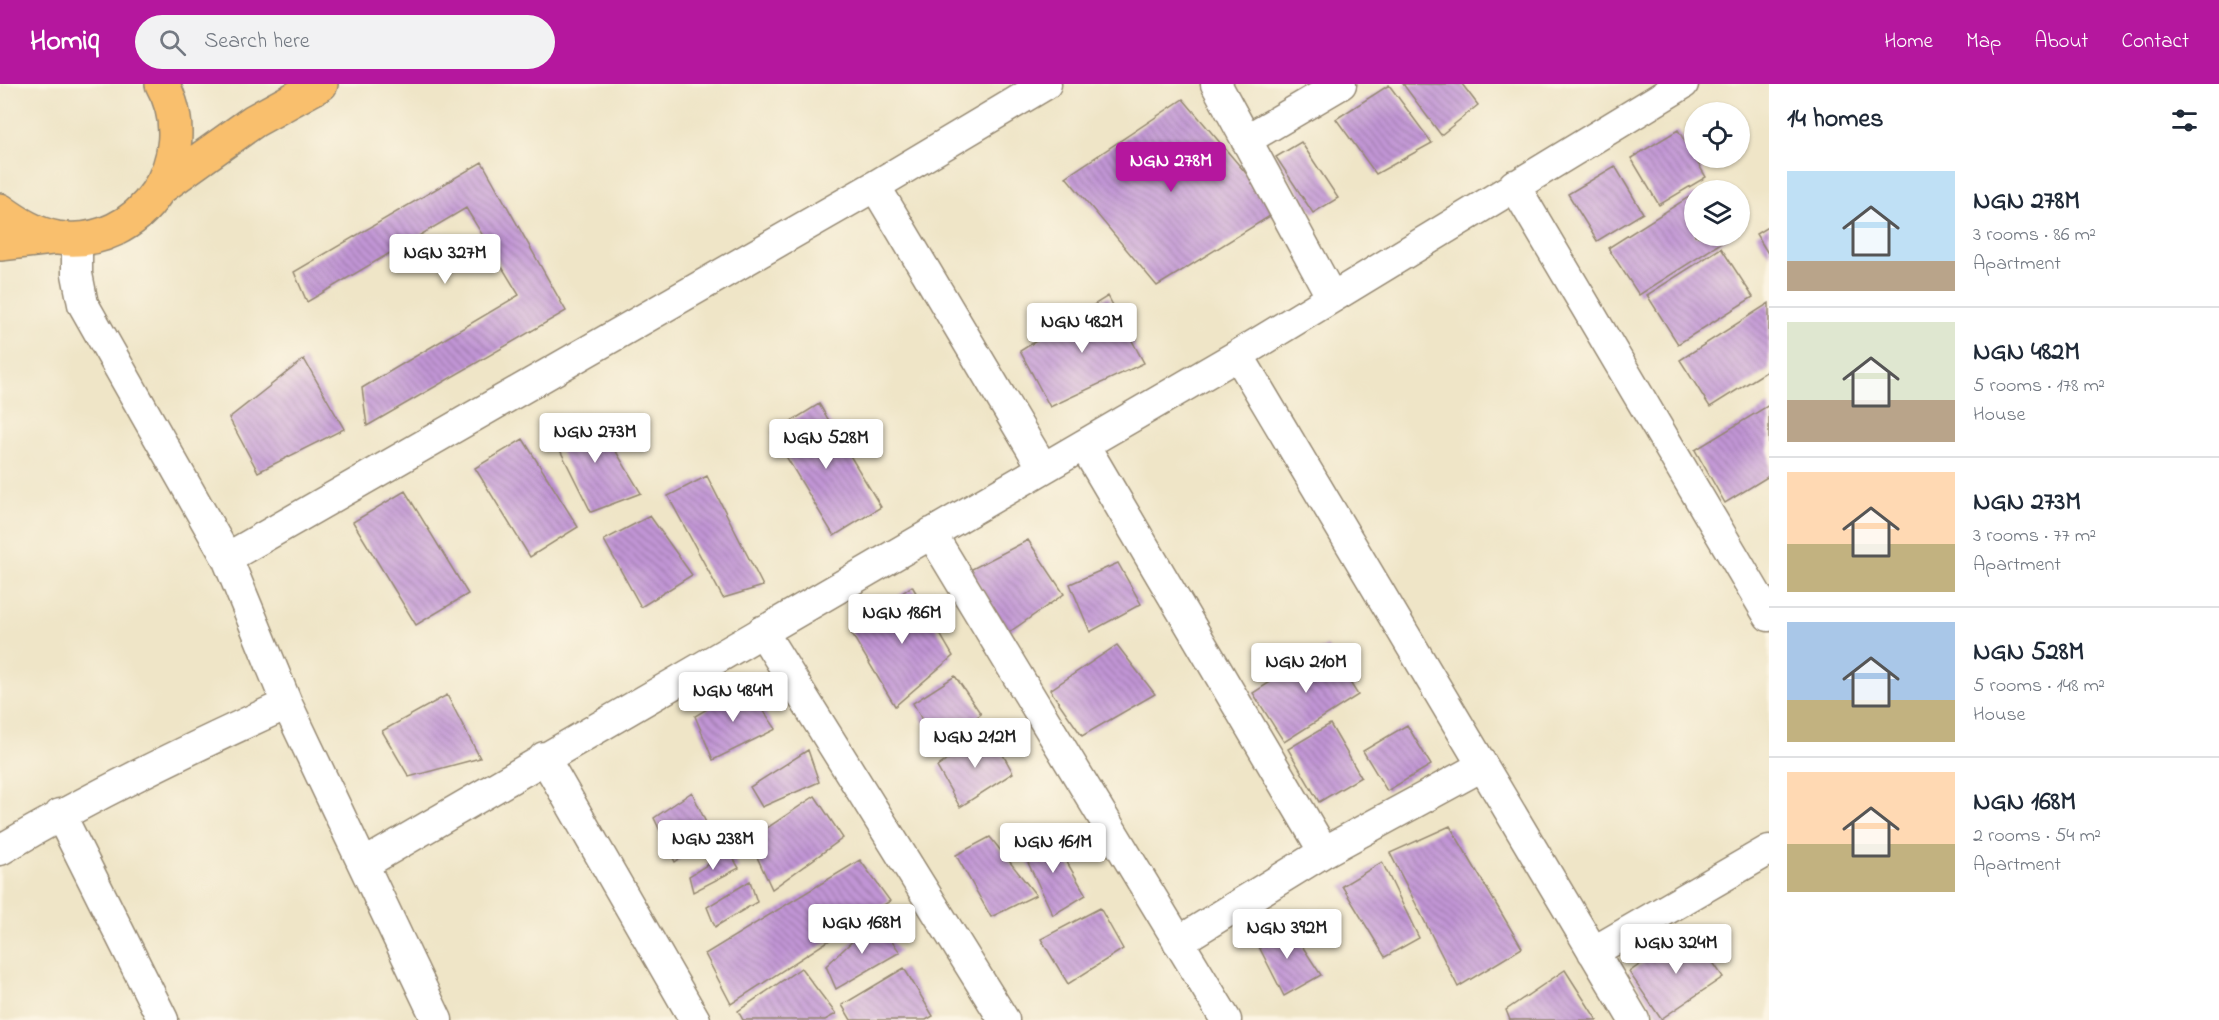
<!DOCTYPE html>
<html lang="en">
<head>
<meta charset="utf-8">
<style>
	body { margin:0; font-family:"Indie Flower",sans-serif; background:#f2f2f3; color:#1f2937; height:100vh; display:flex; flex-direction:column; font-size:22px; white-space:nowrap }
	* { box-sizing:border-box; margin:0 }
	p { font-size:20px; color:#747a83 }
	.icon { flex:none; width:33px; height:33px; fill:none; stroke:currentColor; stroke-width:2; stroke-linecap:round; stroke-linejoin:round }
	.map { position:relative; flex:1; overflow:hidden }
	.drawer { display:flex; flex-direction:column; background:#fff; width:450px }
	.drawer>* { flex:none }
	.buttons { position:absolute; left:1684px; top:18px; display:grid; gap:12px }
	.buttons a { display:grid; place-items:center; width:66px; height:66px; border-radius:50%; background:#fff; box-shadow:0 2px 4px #0004; font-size:30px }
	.price { position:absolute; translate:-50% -51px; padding:0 14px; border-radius:6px; background:#fff; color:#222; font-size:20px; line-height:39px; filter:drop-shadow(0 2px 3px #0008) }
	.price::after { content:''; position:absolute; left:50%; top:36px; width:18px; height:14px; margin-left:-9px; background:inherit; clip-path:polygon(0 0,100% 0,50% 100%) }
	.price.on { background:#b5179e; color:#fff }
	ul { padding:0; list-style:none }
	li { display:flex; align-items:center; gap:18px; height:150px; padding:0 18px }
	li+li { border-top:2px solid #e0e1e3 }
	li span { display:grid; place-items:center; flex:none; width:168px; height:120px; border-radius:0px; color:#555 }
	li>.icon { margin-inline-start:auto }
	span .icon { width:72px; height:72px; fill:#fffc; stroke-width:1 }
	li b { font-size:26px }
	h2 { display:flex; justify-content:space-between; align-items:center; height:72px; padding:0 18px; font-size:26px }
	header { display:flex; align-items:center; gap:36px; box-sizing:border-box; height:84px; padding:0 30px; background:#b5179e; color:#fff }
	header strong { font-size:28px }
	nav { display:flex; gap:33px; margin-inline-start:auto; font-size:21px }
	.search { width:420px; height:54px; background:#f2f2f3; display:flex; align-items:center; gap:15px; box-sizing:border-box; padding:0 21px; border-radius:33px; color:#747a83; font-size:22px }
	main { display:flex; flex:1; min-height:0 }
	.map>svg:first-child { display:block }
	.building { fill:url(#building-back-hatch) }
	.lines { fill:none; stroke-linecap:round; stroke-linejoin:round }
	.minor-casing { stroke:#958872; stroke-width:33 }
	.major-casing { stroke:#958872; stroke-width:36 }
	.minor { stroke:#fff; stroke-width:30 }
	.major { stroke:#f9bf6d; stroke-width:33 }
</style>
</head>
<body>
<header>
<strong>Homiq</strong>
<div class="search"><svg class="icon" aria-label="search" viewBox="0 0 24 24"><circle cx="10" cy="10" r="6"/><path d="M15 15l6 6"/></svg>Search here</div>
<nav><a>Home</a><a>Map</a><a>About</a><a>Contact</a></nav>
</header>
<main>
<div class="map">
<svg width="1769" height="936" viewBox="0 0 1769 936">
	<defs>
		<pattern id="building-back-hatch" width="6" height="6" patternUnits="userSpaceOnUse" patternTransform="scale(1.5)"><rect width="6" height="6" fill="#c195d5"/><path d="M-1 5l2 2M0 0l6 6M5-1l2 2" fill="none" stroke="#9e7aac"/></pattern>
	</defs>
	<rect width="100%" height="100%" fill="#fcf5e5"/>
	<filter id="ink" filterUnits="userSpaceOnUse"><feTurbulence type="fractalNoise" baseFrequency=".0167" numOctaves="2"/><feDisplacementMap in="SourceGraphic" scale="12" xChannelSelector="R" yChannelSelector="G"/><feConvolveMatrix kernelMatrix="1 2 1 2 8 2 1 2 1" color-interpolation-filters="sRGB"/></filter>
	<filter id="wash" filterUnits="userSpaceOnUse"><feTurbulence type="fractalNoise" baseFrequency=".008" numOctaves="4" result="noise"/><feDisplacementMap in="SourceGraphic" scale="24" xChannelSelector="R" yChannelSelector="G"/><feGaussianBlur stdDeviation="1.35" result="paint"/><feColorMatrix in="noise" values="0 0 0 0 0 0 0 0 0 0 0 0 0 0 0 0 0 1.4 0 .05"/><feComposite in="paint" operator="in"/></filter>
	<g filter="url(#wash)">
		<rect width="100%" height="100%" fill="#efe5c7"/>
		<g id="blocks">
			<path class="building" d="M1403 0H1462L1478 21 1441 51Z
				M1389 1 1432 59 1376 90 1336 35Z
				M1183 15 1278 127 1157 202 1066 93Z
				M1678 46 1706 93 1659 121 1631 74Z
				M1301 58 1338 114 1313 129 1276 73Z
				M482 78 566 227 367 342 362 304 519 211 466 124 307 218 294 188Z
				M1615 82 1643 129 1597 157 1568 110Z
				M1695 109V152H1732L1639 211 1608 164Z
				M1769 142V171L1756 150Z
				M1721 164 1753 213 1678 260 1647 211Z
				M1108 212 1144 279 1050 323 1020 267Z
				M1769 219V286L1710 323 1680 276Z
				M304 275 344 345 258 388 229 334Z
				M819 320 881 423 834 452 772 349Z
				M1769 321V392L1725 419 1695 366Z
				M594 331 641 409 591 428 552 350Z
				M523 355 578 443 530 473 475 384Z
				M707 392 763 502 723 514 668 412Z
				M405 407 468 510 416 541 353 438Z
				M650 432 692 491 641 523 604 456Z
				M1028 456 1064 510 1008 549 970 486Z
				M1118 479 1141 520 1090 548 1070 500Z
				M912 502 953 572 895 622 850 547Z
				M1117 561 1155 610 1082 652 1050 606Z
				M1327 562 1358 611 1284 658 1253 609Z
				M955 592 981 630 936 662 913 619Z
				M747 602 776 645 713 676 695 632Z
				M447 611 480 674 409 693 382 647Z
				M1330 640 1361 693 1319 718 1288 665Z
				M1407 641 1431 681 1387 707 1363 667Z
				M990 647 1013 689 960 723 937 683Z
				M808 666 819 698 762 723 750 703Z
				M692 708 712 752 675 778 654 734Z
				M815 712 843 754 772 805 749 756Z
				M1450 742 1522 864 1458 903 1390 769Z
				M1050 749 1086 811 1053 831 1021 764Z
				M990 753 1036 811 991 833 956 771Z
				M729 767 739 784 693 808 689 792Z
				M860 776 890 817 731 920 705 870Z
				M1382 778 1419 854 1385 873 1342 802Z
				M750 797 757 818 715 843 707 823Z
				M1100 824 1123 865 1068 900 1041 855Z
				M875 836 900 868 836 905 826 882Z
				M1289 842 1321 891 1284 912 1255 855Z
				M1691 846 1723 893 1661 935 1629 888Z
				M801 884 836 930 825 936H743L738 927Z
				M904 884 933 932 926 936H851L842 921Z
				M1565 886 1597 936H1510L1506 926Z"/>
		</g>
	</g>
	<g filter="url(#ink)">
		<use href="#blocks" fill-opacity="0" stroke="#958872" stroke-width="1.5"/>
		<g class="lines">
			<defs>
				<path id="minor" d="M1216 0 1331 212
					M1246 56 1341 0
					M1514 101 1769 532
					M875 102 1043 384
					M77 154V190L83 220 227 474 287 620 437 936
					M1238 271 1634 936
					M1084 361 1324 768
					M931 449 1226 936
					M227 474 875 102 1046 0
					M762 547 1004 936
					M544 673 695 936
					M60 730 163 936
					M0 766C93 711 189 665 287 620
					M364 780 1238 271 1683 0
					M1178 858 1324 768 1482 682
					M1593 868 1769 766"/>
				<path id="major" d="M163 102 254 37 321 0
					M0 126C18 139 35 150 57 154 141 167 203 72 162 0
					M0 160 52 154"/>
			</defs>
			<use href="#minor" class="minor-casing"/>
			<use href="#major" class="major-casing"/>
			<use href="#minor" class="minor"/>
			<use href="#major" class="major"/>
		</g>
	</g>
</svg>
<div class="buttons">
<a><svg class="icon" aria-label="locate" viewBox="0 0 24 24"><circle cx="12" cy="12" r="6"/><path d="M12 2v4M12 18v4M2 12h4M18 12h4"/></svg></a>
<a><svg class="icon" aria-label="layers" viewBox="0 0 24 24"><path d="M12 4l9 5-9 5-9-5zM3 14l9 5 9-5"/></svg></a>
</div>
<b class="price on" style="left:1171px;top:109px">NGN 278M</b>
<b class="price" style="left:445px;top:201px">NGN 327M</b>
<b class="price" style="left:1082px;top:270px">NGN 482M</b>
<b class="price" style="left:595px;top:380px">NGN 273M</b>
<b class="price" style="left:826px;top:386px">NGN 528M</b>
<b class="price" style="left:902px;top:561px">NGN 186M</b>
<b class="price" style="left:1306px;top:610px">NGN 210M</b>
<b class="price" style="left:733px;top:639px">NGN 484M</b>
<b class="price" style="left:975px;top:685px">NGN 212M</b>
<b class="price" style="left:713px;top:787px">NGN 238M</b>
<b class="price" style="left:1053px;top:790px">NGN 161M</b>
<b class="price" style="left:862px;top:871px">NGN 168M</b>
<b class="price" style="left:1287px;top:876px">NGN 392M</b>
<b class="price" style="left:1676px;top:891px">NGN 324M</b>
</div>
<section class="drawer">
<h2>14 homes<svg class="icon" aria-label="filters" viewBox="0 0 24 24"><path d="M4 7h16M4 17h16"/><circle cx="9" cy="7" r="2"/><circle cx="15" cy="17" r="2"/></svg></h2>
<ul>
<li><span style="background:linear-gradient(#bfe0f5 75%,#b9a48a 0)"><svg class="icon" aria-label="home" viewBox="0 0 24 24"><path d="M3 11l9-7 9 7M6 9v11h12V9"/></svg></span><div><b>NGN 278M</b><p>3 rooms · 86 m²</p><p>Apartment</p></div></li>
<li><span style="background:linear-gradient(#dfe7d0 65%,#b9a48a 0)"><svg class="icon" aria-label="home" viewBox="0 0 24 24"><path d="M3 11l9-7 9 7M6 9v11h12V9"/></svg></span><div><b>NGN 482M</b><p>5 rooms · 178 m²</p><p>House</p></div></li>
<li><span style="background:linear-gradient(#ffd9b3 60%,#c2b280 0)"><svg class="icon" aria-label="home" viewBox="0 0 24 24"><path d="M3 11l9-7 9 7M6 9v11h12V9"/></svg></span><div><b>NGN 273M</b><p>3 rooms · 77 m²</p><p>Apartment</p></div></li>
<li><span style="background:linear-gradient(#a9c7e8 65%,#c2b280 0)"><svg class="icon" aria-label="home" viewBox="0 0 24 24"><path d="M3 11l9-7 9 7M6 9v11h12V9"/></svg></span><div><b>NGN 528M</b><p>5 rooms · 148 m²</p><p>House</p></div></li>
<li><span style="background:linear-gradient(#ffd9b3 60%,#c2b280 0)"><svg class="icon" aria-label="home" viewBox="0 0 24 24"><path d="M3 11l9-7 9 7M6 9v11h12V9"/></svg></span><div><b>NGN 168M</b><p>2 rooms · 54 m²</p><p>Apartment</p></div></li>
</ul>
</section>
</main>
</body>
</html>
